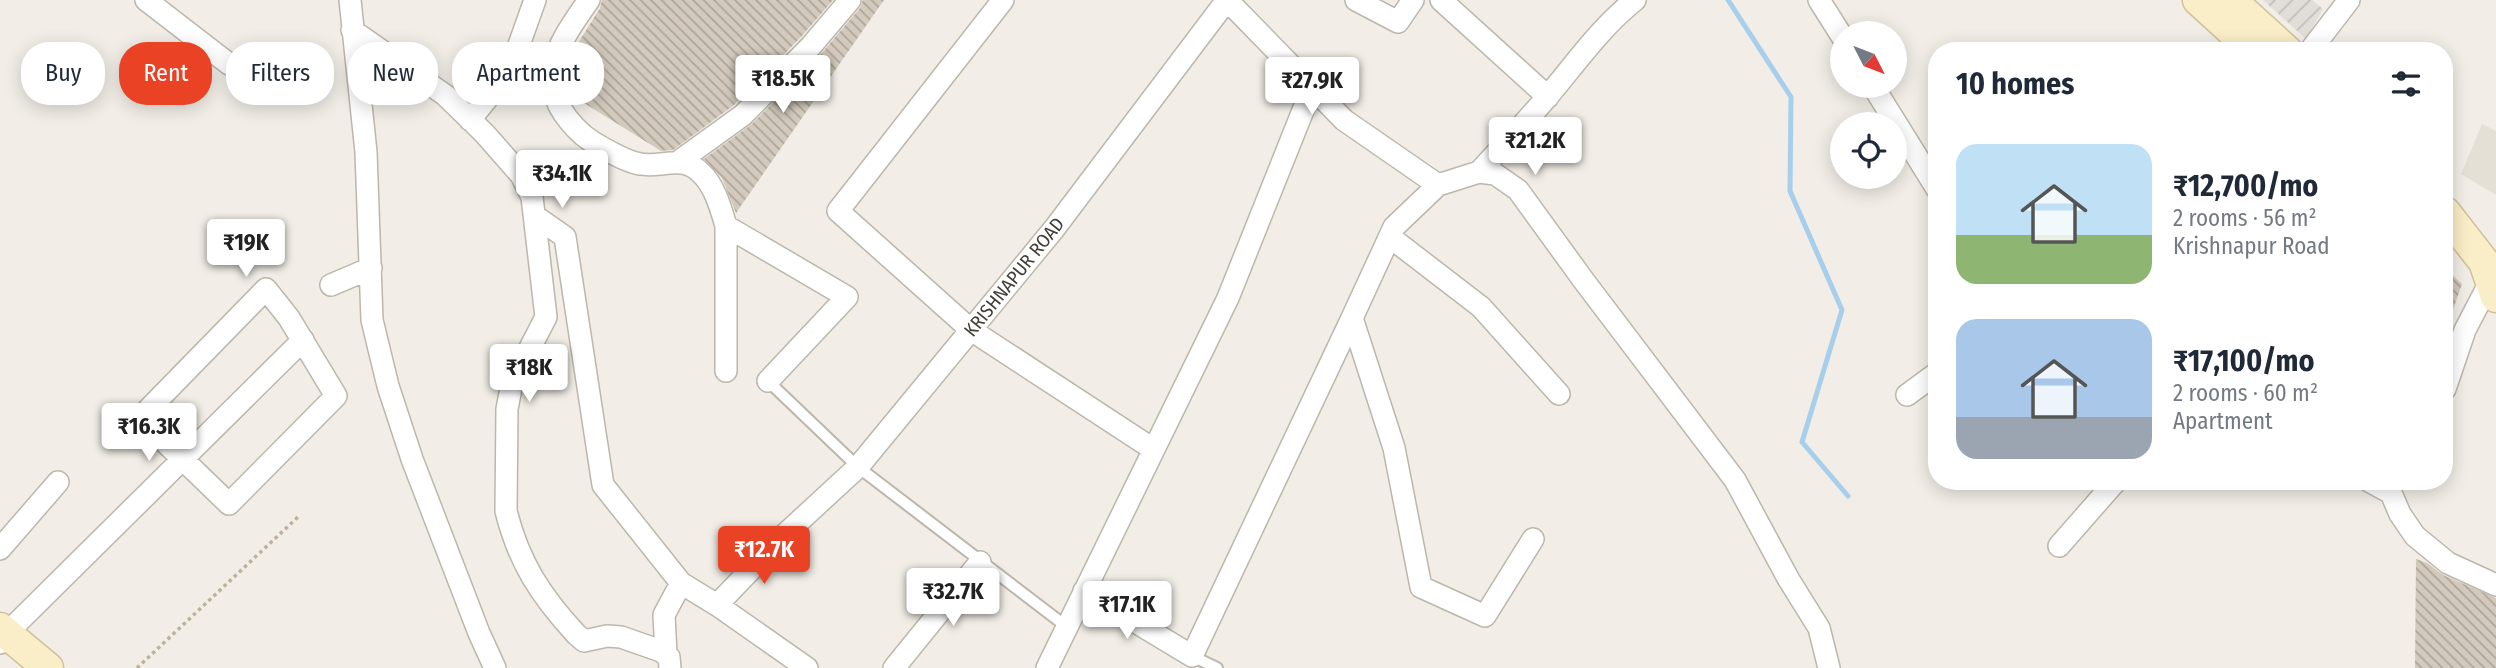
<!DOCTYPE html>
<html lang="en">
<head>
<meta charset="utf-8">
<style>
	body { margin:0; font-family:"Fira Sans Condensed",sans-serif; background:#f2f2f3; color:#1f2937; height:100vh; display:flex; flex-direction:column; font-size:26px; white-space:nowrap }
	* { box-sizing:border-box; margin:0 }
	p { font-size:23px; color:#747a83 }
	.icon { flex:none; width:38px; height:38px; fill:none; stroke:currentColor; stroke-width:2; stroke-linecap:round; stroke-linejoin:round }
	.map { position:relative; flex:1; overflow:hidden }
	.side { position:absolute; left:1928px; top:42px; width:525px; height:448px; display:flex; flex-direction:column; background:#fff; border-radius:28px; box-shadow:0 4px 18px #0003 }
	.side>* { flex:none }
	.hud { position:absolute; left:21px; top:42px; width:665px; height:63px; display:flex; gap:14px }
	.needle { width:46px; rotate:132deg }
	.controls { position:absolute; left:1830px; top:21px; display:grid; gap:14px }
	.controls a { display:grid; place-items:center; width:77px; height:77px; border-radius:50%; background:#fff; box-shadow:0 4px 18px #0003; font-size:35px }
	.price { position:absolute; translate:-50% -60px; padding:0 16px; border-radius:7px; background:#fff; color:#222; font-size:23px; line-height:46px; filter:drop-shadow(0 2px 4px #0008) }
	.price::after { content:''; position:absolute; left:50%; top:42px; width:21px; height:16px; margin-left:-10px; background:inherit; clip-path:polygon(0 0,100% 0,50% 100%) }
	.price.current { background:#ea4225; color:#fff }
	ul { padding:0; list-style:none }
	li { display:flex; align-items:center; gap:21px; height:175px; padding:0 28px }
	li span { display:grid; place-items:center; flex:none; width:196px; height:140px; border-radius:21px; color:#555 }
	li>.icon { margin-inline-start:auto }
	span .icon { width:84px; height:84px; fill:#fffc; stroke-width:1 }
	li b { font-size:30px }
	h2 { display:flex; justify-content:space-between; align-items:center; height:84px; padding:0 28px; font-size:30px }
	.tag { padding:0 24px; border-radius:28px; background:#fff; box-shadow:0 4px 18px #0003; font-size:24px; line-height:63px }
	.tag.current { background:#ea4225; color:#fff }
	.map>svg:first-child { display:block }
	.residential { fill:#e5e0d5 }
	.industrial { fill:url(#industrial-furrows) }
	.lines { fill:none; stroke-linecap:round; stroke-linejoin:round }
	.stream { stroke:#a7cfeb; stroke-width:5 }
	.building { fill:url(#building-back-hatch) }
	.lane-casing { stroke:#bdb6aa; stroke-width:14 }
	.street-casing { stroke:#bdb6aa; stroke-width:24 }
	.secondary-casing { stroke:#cfc199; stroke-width:33 }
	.path { stroke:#bdb19c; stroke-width:3.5; stroke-dasharray:3.5 3.5; stroke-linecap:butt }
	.lane { stroke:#fff; stroke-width:10 }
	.street { stroke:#fff; stroke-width:21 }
	.secondary { stroke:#faeec8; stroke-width:30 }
	.labels { text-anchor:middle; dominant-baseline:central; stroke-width:5; stroke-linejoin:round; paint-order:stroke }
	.street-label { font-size:19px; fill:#443f36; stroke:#fff }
</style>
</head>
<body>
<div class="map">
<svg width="2496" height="668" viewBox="0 0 2496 668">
	<defs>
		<pattern id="industrial-furrows" width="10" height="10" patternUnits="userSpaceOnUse" patternTransform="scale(1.75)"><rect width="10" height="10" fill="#e1ddd8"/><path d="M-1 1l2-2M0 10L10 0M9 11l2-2" fill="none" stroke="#c2bfba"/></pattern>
		<pattern id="building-back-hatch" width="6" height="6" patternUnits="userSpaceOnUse" patternTransform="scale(1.75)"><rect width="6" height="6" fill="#d3cabd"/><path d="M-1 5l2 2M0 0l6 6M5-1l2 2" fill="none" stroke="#ada59a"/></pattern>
	</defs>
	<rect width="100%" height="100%" fill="#f2eee7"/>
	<path class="residential" d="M2482 124 2496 131V195L2461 174Z"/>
	<path class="industrial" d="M2263 0H2312L2323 9 2306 39Z"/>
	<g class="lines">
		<path class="stream" d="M1728 0 1791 97 1790 191 1842 310 1802 442 1848 496"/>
	</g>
	<path class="building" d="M602 0H833L801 37 734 105 673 150 661 151 568 93 566 70 570 56 600 8Z
		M863 0H884L736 213 722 178 704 159 752 124 821 54 860 8Z
		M2445 268 2462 284 2447 327H2445Z
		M2416 559 2427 563 2443 575 2496 598V668H2415Z"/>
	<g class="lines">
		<defs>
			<path id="lane" d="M768 381 858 467 1067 627
				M1192 656 1217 668"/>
			<path id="street" d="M146 0 229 64
				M350 0 366 152 372 320 388 386 412 459 479 633 495 668
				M589 0C554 49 530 87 583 135 594 144 626 162 640 164 662 168 682 154 701 173 715 186 721 209 726 226L847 297 768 381
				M1003 0 838 211 971 330 1153 449
				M1227 0 1344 120 1438 185
				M1356 0 1398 22 1413 0
				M1441 0 1548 97
				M1819 0 1843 38
				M352 30 445 95 485 134 521 175 532 197 546 317 512 383 507 409 506 511C519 563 541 596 576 634L584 641 607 636 621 637 661 651 669 657 670 668
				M2310 51 2349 0
				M1873 86 1937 189
				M470 120 510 70 535 0
				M678 162 743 115 811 46 850 0
				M1479 172C1502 147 1526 122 1548 96 1576 63 1600 28 1635 0
				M535 216 565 237 603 485 681 583 717 605 807 668
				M1390 237 1481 307 1559 394
				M331 285 371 268
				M266 289 289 318 336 396 229 504 140 418Z
				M726 371V226
				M2445 389 2465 330 2490 282
				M1907 395 1937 373
				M2369 481 2391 493 2400 514 2415 536 2448 563 2496 585
				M1533 539 1485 616 1421 587 1394 448 1352 318 1394 227 1438 185 1479 172 1495 174 1518 190 1584 281 1735 480 1789 580 1819 628 1829 668
				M2059 546 2116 481
				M0 549 58 482
				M1084 591 1192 656 1352 318
				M717 605 781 538 858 467 1054 229 1227 0
				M0 643 16 624 303 340
				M666 654 664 615 681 583
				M894 668 980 562
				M1047 668 1228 298 1312 88"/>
			<path id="secondary" d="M2198 0 2254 51
				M2231 0 2287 51
				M2445 212 2484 262 2496 297
				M0 628 48 668"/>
		</defs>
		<use href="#lane" class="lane-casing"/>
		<use href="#street" class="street-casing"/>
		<use href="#secondary" class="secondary-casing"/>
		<path class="path" d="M137 668 299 516"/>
		<use href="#lane" class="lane"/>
		<use href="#street" class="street"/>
		<use href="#secondary" class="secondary"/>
	</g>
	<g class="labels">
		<g class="street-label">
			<text transform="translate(1014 277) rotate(-51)">KRISHNAPUR ROAD</text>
		</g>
	</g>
</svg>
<div class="controls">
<a><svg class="needle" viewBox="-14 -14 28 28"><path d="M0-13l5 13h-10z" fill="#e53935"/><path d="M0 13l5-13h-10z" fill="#747a83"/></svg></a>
<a><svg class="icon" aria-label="locate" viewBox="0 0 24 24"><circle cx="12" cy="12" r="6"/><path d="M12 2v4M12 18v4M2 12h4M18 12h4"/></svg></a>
</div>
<b class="price" style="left:783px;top:115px">₹18.5K</b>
<b class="price" style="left:1312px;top:117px">₹27.9K</b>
<b class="price" style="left:1535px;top:177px">₹21.2K</b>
<b class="price" style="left:562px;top:210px">₹34.1K</b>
<b class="price" style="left:246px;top:279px">₹19K</b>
<b class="price" style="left:529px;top:404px">₹18K</b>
<b class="price" style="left:149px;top:463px">₹16.3K</b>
<b class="price current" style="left:764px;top:586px">₹12.7K</b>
<b class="price" style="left:953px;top:628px">₹32.7K</b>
<b class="price" style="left:1127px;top:641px">₹17.1K</b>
<div class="hud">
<a class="tag">Buy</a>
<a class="tag current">Rent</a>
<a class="tag">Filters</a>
<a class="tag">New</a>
<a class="tag">Apartment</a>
</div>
<section class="side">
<h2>10 homes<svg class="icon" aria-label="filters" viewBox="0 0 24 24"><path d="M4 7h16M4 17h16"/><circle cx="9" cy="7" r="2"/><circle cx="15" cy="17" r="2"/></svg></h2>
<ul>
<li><span style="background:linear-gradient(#bfe0f5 65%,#8fb573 0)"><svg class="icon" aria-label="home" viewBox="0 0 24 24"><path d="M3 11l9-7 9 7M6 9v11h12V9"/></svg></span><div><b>₹12,700/mo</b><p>2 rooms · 56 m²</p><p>Krishnapur Road</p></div></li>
<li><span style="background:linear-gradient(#a9c7e8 70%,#9aa5b1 0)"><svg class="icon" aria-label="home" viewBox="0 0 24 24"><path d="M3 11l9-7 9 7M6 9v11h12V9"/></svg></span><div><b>₹17,100/mo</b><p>2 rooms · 60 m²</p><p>Apartment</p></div></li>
</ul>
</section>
</div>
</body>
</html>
